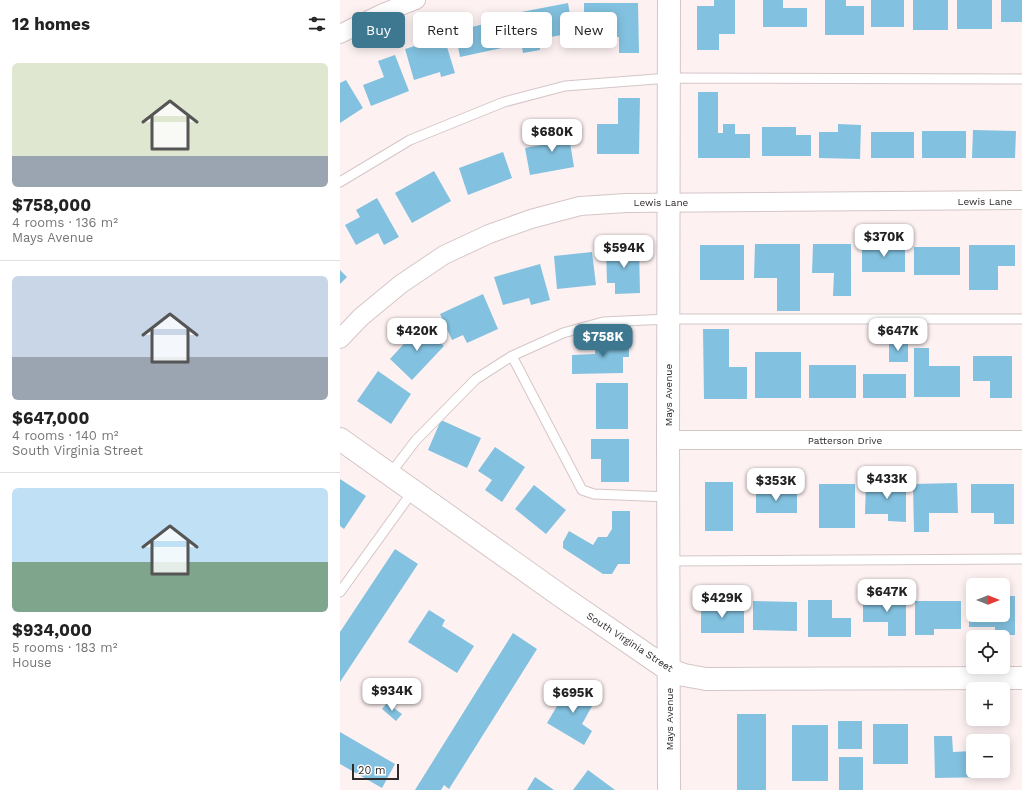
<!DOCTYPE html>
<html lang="en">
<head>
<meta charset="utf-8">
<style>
	body { margin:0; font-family:"Work Sans",sans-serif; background:#f2f2f2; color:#222; height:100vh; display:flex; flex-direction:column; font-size:15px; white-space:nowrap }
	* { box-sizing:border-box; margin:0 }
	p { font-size:13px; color:#767676 }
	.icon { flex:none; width:22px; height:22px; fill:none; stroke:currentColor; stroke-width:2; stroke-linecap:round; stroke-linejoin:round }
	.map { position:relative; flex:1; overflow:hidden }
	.panel { display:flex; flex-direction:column; background:#fff; width:340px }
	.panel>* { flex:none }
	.guide { position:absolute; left:12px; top:12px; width:380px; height:36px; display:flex; gap:8px }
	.needle { width:26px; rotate:90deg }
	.buttons { position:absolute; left:626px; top:578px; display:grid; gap:8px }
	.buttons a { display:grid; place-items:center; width:44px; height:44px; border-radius:6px; background:#fff; box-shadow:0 2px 10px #0003; font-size:20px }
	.scale { position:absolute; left:12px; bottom:10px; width:47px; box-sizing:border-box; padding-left:4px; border:2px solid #302a2b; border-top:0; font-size:11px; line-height:14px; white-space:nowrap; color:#302a2b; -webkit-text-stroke:3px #fff; paint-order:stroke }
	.price { position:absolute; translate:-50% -34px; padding:0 9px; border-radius:8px; background:#fff; color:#222; font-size:13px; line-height:26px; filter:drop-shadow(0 1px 2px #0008) }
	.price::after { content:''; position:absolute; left:50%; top:24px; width:12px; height:9px; margin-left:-6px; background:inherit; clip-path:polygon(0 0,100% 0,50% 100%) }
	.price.current { background:#3d7790; color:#fff }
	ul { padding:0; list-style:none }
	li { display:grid; align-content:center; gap:8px; height:212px; padding:0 12px }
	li+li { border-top:1px solid #e0e0e0 }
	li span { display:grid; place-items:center; height:124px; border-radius:6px; color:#555 }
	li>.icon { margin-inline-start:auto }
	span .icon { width:72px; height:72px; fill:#fffc; stroke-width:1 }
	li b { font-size:17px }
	h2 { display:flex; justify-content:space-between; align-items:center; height:48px; padding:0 12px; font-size:17px }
	.tag { padding:0 14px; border-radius:6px; background:#fff; box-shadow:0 2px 10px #0003; font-size:14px; line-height:36px }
	.tag.current { background:#3d7790; color:#fff }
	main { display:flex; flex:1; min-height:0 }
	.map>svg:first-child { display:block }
	.building { fill:#82c1df }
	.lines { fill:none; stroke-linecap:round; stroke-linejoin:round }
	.lane-casing { stroke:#d5c6c7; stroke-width:11 }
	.street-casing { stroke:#d5c6c7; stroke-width:20 }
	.secondary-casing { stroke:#d5c6c7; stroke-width:24 }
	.lane { stroke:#fff; stroke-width:9 }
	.street { stroke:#fff; stroke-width:18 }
	.secondary { stroke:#fff; stroke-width:22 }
	.labels { text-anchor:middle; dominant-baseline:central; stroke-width:3; stroke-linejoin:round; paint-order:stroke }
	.street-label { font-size:10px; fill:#302a2b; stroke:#fff }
</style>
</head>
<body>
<main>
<section class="panel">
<h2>12 homes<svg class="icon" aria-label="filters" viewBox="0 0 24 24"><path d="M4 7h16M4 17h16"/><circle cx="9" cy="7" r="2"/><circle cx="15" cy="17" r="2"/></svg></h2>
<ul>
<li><span style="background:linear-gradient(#dfe7d0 75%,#9aa5b1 0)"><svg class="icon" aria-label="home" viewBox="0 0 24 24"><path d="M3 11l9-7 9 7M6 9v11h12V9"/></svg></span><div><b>$758,000</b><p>4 rooms · 136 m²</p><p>Mays Avenue</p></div></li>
<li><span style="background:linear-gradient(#c9d6e8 65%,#9aa5b1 0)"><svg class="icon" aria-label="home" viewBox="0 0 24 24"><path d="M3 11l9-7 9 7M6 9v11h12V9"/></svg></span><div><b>$647,000</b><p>4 rooms · 140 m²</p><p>South Virginia Street</p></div></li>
<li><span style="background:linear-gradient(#bfe0f5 60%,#7fa58c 0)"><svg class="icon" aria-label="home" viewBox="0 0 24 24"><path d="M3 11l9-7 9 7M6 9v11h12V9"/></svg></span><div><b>$934,000</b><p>5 rooms · 183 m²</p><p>House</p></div></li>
</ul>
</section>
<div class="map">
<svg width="682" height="790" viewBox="0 0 682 790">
	<rect width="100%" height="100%" fill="#fdf1f2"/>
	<path class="building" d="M374 0H395V34H379V50H357V6H374Z
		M423 0H443V8H467V27H423Z
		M485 0H506V6H524V35H485Z
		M531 0H564V27H531Z
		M573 0H608V30H573Z
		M617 0H652V29H617Z
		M661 0H682V22H661Z
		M228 3 233 33 199 39 200 50 183 53 176 13Z
		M244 3H298L299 53H279V37H244Z
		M165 19 171 46 120 57 115 31Z
		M104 37 115 73 101 77 100 72 74 80 65 49Z
		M55 55 69 91 31 106 23 85 44 77 38 61Z
		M6 80 23 108 0 123V83Z
		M358 92H378V133H383V124H395V134H410V158H358Z
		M278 98H300L299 154H257V124H278Z
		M227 124 234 167 190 175 185 148 213 143 211 127Z
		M498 124 521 125 520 159 479 158V132H498Z
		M422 127H456V135H471V156H422Z
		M633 130 676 131 675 158H632Z
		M582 131H626V158H582Z
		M531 132H574V158H531Z
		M163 152 172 178 128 195 119 168Z
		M94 171 111 201 72 223 55 193Z
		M37 198 59 237 44 245 38 233 16 245 5 225 20 217 16 210Z
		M522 243H565V272H522Z
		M415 244H460V311H437V278H414Z
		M473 244H511V296H493L494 273H472Z
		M360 245H404V280H360Z
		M629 245H675V266H658V290H629Z
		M299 247 300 293 275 294V283H267L266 248Z
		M574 247H620V275H574Z
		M252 252 256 285 217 289 214 256Z
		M200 264 210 300 191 305 189 298 163 305 154 277Z
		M0 270 7 277 0 284Z
		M143 294 158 329 127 343 123 335 112 340 100 314Z
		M81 325 104 346 72 380 50 359Z
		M363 329H389V367H407V399H364Z
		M289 338V357H283V373L232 374V355L255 354V339Z
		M549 342H568V362H549Z
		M574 348H589V366H620V397H574Z
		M415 352H461V398H415Z
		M633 356H672V398H650V381H633Z
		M469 365H516V398H469Z
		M38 371 71 394 51 424 17 401Z
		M523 374H566V398H523Z
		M256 383H288V429H256Z
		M101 420 141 438 127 468 88 450Z
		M251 439H289V482H261V459H251Z
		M155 447 185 467 162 502 145 490 152 480 138 471Z
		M0 479 26 496 4 529 0 526Z
		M365 482H393V531H365Z
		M526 483H566V522L548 521V514H525Z
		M617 483 618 513H589V532H574L573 484Z
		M479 484H515V528H479Z
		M631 484H674V524H654V513H631Z
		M194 485 226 510 206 534 175 509Z
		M416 492H457V513H416Z
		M272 511H290V564H278L272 574H263L223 548V542L229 531 253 545 258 537H267L272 529Z
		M55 549 78 564 0 682V632Z
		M629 596H633V615H663V596H675V635H655V627H629Z
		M523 597H566V636H548V622H523Z
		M468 600H492V618H511V637H468Z
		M413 601 457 602V631L413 630Z
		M575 601H621V629H594V635H575Z
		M361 605H404V633H361Z
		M89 610 105 620 102 626 134 646 117 673 68 642Z
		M173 633 197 649 109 789 104 785 101 790H75Z
		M230 684 256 699 242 724 252 731 244 745 207 723Z
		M47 703 62 714 56 721 42 709Z
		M397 714H426V790H397Z
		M498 721H522V749H498Z
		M533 724H568V764H533Z
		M452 725H488V781H452Z
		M0 732 55 764 42 788 0 764Z
		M594 736H612L613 752 633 751V771H654V777L595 778Z
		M499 757H523V790H499Z
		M248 770 275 790H233Z
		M195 777 214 790H187Z"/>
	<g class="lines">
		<defs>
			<path id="lane" d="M0 182 70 140 164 102 225 86 329 78 682 79
				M172 356 242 490 254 494 328 497
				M50 474 76 440 136 379 172 356 223 333 263 322 328 319H682
				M328 561 682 559
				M0 592 73 491"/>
			<path id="street" d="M0 34 43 13 76 0
				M0 339 21 317 61 284 104 255 149 234 191 219 240 206 286 203 682 200
				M328 440H682"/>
			<path id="secondary" d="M0 439 221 596 329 670 344 675 366 679 682 678
				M329 790 328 440 329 0"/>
		</defs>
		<use href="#lane" class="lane-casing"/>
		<use href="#street" class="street-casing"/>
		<use href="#secondary" class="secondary-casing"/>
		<use href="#lane" class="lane"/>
		<use href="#street" class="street"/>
		<use href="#secondary" class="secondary"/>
	</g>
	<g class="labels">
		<g class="street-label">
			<text x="645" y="201">Lewis Lane</text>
			<text x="321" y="202">Lewis Lane</text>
			<text transform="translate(328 395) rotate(-90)">Mays Avenue</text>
			<text x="505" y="440">Patterson Drive</text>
			<text transform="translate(290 642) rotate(33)">South Virginia Street</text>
			<text transform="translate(329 719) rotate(-90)">Mays Avenue</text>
		</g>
	</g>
</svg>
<div class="buttons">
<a><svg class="needle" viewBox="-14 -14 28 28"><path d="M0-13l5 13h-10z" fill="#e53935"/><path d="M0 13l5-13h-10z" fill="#767676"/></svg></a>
<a><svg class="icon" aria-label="locate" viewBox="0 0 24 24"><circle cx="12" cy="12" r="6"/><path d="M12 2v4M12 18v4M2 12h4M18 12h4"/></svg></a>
<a>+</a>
<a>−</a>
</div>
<div class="scale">20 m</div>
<b class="price" style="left:212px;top:153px">$680K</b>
<b class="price" style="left:544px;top:258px">$370K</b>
<b class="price" style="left:284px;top:269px">$594K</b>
<b class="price" style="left:77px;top:352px">$420K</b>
<b class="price" style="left:558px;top:352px">$647K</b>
<b class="price current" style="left:263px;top:358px">$758K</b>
<b class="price" style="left:547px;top:500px">$433K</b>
<b class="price" style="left:436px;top:502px">$353K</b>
<b class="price" style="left:547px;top:613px">$647K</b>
<b class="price" style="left:382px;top:619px">$429K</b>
<b class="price" style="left:52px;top:712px">$934K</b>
<b class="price" style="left:233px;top:714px">$695K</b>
<div class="guide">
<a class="tag current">Buy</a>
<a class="tag">Rent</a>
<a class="tag">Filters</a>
<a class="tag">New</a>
</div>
</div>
</main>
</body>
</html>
